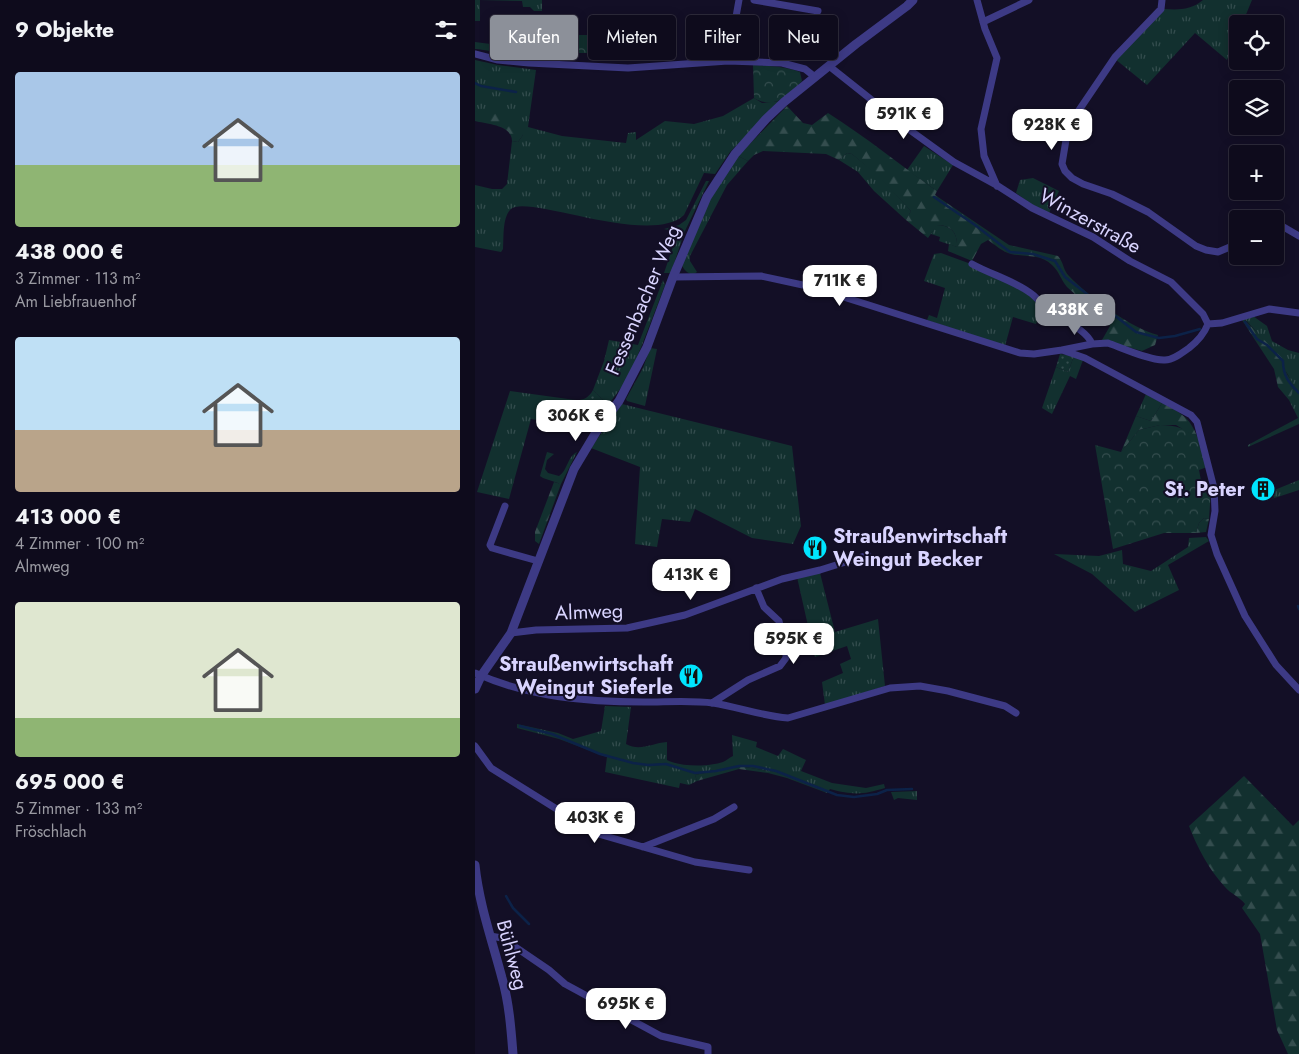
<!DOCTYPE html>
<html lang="de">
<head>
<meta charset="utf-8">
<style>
	body { margin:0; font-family:Jost,sans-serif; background:#171425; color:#f1f3f6; height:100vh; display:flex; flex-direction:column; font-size:19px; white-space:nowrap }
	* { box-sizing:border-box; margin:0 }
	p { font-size:16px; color:#9b9ba3 }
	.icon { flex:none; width:28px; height:28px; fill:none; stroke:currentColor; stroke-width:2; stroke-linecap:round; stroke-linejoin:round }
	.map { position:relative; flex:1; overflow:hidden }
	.sheet { display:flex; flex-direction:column; background:#0e0b1c; width:475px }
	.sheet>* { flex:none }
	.top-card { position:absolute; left:15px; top:15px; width:475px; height:45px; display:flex; gap:10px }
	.fabs { position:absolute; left:754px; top:15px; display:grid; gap:10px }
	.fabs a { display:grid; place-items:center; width:55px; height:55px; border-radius:5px; background:#0e0b1c; box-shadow:0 2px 12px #0003,0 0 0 1px #2e2b3b; font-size:25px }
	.price { position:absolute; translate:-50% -42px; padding:0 11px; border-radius:10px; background:#fff; color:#222; font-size:16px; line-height:32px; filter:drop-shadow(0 1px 2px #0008) }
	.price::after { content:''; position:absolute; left:50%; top:30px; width:15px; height:11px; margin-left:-8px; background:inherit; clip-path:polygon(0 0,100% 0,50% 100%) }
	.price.selected { background:#8c9099; color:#fff }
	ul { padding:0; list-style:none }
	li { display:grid; align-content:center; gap:10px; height:265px; padding:0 15px }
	li span { display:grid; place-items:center; height:155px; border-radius:5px; color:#555 }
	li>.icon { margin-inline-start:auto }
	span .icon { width:90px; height:90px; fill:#fffc; stroke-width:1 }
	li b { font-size:21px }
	h2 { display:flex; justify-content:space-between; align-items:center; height:60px; padding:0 15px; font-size:21px }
	.pill { padding:0 18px; border-radius:5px; background:#0e0b1c; box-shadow:0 2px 12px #0003,0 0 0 1px #2e2b3b; font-size:18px; line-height:45px }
	.pill.selected { background:#8c9099; color:#fff }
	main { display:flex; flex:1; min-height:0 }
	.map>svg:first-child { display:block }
	.grass { fill:url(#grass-tufts) }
	.forest { fill:url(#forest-firs) }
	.park { fill:url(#park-crowns) }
	.garden { fill:url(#garden-dots) }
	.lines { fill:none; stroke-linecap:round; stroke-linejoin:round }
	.stream { stroke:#0c2248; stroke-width:2.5 }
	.minor { stroke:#3d3a85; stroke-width:7 }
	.tertiary { stroke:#3d3a85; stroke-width:9 }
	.labels { text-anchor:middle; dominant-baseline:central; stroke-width:4; stroke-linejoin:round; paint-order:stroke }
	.street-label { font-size:20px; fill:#d9d4ff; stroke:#130f26 }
	.poi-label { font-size:20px; font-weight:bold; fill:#d9d4ff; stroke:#130f26; text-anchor:end }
</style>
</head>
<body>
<main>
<section class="sheet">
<h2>9 Objekte<svg class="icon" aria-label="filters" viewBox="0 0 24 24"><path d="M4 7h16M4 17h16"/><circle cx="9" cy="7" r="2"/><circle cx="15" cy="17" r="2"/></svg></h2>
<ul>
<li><span style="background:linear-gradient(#a9c7e8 60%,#8fb573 0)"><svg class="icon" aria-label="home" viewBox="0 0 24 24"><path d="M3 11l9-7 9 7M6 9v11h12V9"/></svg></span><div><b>438 000 €</b><p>3 Zimmer · 113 m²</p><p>Am Liebfrauenhof</p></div></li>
<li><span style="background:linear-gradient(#bfe0f5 60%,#b9a48a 0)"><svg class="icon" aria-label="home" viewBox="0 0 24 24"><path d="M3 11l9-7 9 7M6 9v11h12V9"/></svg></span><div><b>413 000 €</b><p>4 Zimmer · 100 m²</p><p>Almweg</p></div></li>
<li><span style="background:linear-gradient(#dfe7d0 75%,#8fb573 0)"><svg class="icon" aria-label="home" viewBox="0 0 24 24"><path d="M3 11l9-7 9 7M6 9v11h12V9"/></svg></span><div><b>695 000 €</b><p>5 Zimmer · 133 m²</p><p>Fröschlach</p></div></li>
</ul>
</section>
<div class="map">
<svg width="824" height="1054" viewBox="0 0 824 1054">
	<defs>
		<pattern id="grass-tufts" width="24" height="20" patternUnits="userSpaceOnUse" patternTransform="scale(1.25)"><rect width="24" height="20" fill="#12302f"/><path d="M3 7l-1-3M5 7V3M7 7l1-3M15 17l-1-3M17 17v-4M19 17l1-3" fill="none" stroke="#344d4e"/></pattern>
		<pattern id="forest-firs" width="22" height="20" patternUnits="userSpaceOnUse" patternTransform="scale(1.25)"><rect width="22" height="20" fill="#12302f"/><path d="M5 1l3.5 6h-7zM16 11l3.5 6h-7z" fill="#344d4e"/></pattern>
		<pattern id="park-crowns" width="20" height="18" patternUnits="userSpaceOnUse" patternTransform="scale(1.25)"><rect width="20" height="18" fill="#12302f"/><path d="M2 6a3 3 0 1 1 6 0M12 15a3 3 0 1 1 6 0" fill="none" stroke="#344d4e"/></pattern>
		<pattern id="garden-dots" width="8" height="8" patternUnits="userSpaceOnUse" patternTransform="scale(1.25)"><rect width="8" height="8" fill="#12302f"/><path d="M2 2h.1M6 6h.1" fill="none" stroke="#344d4e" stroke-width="1.8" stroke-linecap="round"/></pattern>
	</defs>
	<rect width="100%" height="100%" fill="#130f26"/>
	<path class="grass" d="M0 0H67V11H59L55 7H48L47 1 5 0V21H0Z
		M728 0H777L767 24H762V34L752 60 720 33 672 85 640 59 689 9C704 10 716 10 728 0Z
		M70 17H75L74 58H58V35L69 22Z
		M0 60 23 65 61 70 53 127 87 136 151 143 153 133 161 132V140L190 121 219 124 248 116 279 98 287 103 306 101 255 152 240 174 229 173 209 215C175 247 52 194 36 209 27 217 29 238 28 249L26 252 0 247V185L17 189H27L32 184 37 141 43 142 48 135 0 111Z
		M449 146 478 165 462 191 432 170Z
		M372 153 377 154 404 176 436 211 431 220 399 191 383 172 364 160Z
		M263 156 273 161 252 185 215 256V261L222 272C216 277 209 271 207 265L229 207Z
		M558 178 584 191 574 213 562 208 541 193 545 180Z
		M231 181H234L209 233 196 273H189L203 232 189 229 204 225 211 220Z
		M461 225C476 225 483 233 482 247L464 241 465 237 456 234Z
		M466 253 496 264 548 290 568 308 561 324 538 317 530 346 452 320 454 315 462 318 470 288 449 281 459 254Z
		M188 280 190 285 167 345 152 380 133 405 118 390 129 361 134 340 163 345Z
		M778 316 792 326 797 341 813 350 824 353V424L773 447V445L823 418 814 400C816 395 818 390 817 384 816 374 779 326 769 319Z
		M175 348 182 349 170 406 152 401 151 399 168 368Z
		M599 356 608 360 601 379 595 376 577 414 567 408 581 367 593 372Z
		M35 391 93 399 89 424 56 419 34 499 2 492Z
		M671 394 687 403 676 421 661 416Z
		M147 404 317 446 326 526 318 544 277 538 220 509 215 522 187 519 182 547 160 544 165 467 116 448Z
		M72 452 79 454 72 460 70 469 73 473 84 476C93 470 92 457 102 452L86 484 68 478 65 476Z
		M824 480V490L790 501 799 498 797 491Z
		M731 537 734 541 693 565 704 590 660 612 617 574 579 554 624 556 647 550 648 564 676 571 713 547 714 538Z
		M345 573 360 632 403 619 410 686 350 705 347 682 368 673 365 664 376 659 372 646 340 657 322 577Z
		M130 706 156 707 151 744C165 752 177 743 192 742V760C205 767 234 767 248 762 251 761 255 757 258 756L257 735 282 742 281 747 303 756 308 749 331 760 326 771 357 783 391 788 409 784 410 788C387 795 378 795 355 789L352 793 312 778 293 773V771L264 766 220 775 222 781 214 785 205 783 204 788 130 772 132 757 84 739 42 728V724L83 733 98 739 126 731Z
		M442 791V800L423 798 419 800 416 792Z"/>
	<path class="forest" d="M0 42 39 47 52 53 49 56 2 49H0Z
		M312 106 328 123 337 125 353 113C391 137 425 165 462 191L460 195 534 245 583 256C589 263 588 270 594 276 613 296 657 329 683 335L680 345 667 351 627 340 635 326 592 287C586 280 584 271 577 265 566 254 550 257 536 254 528 252 520 245 513 240L506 244 497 261 473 251 474 244 482 247C483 233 476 225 462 225L453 238 431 220 436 211 404 177 377 154 372 153 364 160 351 154 288 151 279 155 273 161 263 156Z
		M0 111 26 113 39 116 48 135 43 142 37 141C37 125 12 124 0 121Z
		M769 319 807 358 812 374 818 383 817 394 814 400 803 387 799 369 767 320Z
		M687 403C712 416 717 420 726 447L714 433 701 425H685L664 430 646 452 661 416 676 421Z
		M79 482 86 484 64 544 60 541V532Z
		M729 518 734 519 731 532 721 533 724 523Z
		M264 766 293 771V773L264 769 222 781 220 775Z
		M769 776 818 826 824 820V1054H813L802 1030 785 934 767 908 770 904C765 897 756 894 750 887 734 870 722 847 714 826Z"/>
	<path class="park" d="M81 35H112V53H81Z
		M278 65C294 66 309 66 325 72L327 81C314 96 299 110 279 98Z
		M685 425C717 425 724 439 732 467L724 470 728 491 736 490 734 519 729 518 724 523 721 533H689L638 549 620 445 646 452 664 430Z"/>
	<path class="garden" d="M585 354 599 356 593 372 581 367Z
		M118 390 133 405 129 412 101 423 90 420 93 399C104 401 112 401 118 390Z"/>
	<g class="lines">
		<path class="stream" d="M0 83 6 86 41 92
			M459 197 500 225 535 252 558 254 580 261 590 277 661 332 684 338 700 336 725 329
			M770 322 782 339 792 345 808 361C808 376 814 383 824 393
			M823 606 824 609
			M45 726 77 734 125 754 158 763 173 765 191 764 220 773 241 771 264 766H278L301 771 362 795 379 797 402 794 412 790 437 789
			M31 896 38 908 54 924"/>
		<path class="minor" d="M279 0 343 11
			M502 0 510 29 522 58 506 129 509 156 522 186
			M687 0 686 9 640 57 598 119 592 134 587 164 590 171 597 178 608 184 637 194 673 212 721 246 731 250 743 252 762 244
			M508 22 554 0
			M0 54 23 60 54 63 153 68 253 61 307 63 330 69 340 77
			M253 61 264 0
			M354 66 432 128 479 162 523 186 557 208 618 237 655 261 696 282 728 314 733 324C729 334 723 341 714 348 707 353 698 360 690 360 676 361 647 348 633 343L617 344 587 350
			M800 222 824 236
			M497 264C515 274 537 280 554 292 561 296 565 303 571 308 583 318 612 329 617 344
			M198 277 286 276 337 287 545 353 559 354 587 350 610 358 716 415 722 422 739 488 740 511 736 535 742 554 770 616 801 665 824 690
			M733 324 747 323 794 309 824 313
			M30 506 15 545 17 548 63 561
			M36 633 61 630 152 628 210 615 307 579 345 570 393 555
			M0 673C53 697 111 702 169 702 191 702 217 700 238 703 263 707 287 716 313 718L415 688 445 686 473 691 530 706 541 713
			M237 703 273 680 305 666 311 658V650L304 621 289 607 281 588
			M0 746 16 768 120 833 220 862 274 870
			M168 847 239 819 259 807
			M15 936 27 938 74 970 90 984 186 1036 233 1047V1054"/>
		<path class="tertiary" d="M0 689 6 676 36 633 99 469 123 429 144 401 172 347 198 277 232 197 260 154 291 119 309 102 381 44 432 6 438 0
			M0 865C4 904 17 940 27 978 34 1002 36 1028 38 1054"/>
	</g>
	<defs>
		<symbol id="building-disc" viewBox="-11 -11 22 22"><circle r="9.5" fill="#00e5ff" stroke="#130f26"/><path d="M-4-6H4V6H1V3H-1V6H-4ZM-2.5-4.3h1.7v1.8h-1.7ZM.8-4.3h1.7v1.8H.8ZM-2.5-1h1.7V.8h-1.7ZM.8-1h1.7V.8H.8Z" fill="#111"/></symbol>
		<symbol id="restaurant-disc" viewBox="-11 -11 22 22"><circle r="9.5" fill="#00e5ff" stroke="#130f26"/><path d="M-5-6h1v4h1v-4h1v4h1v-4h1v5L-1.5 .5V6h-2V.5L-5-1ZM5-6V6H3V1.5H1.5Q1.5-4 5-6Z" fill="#111"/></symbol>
	</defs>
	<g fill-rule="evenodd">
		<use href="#building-disc" x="774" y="475" width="28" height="28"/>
		<use href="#restaurant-disc" x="326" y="534" width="28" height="28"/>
		<use href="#restaurant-disc" x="202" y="662" width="28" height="28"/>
	</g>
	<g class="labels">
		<g class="street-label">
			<text transform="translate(615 221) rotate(29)">Winzerstraße</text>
			<text transform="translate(168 300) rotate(-67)">Fessenbacher Weg</text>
			<text transform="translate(114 612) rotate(-2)">Almweg</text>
			<text transform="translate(37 955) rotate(75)">Bühlweg</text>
		</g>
		<g class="poi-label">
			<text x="770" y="489">St. Peter</text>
			<text x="358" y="536" text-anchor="start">Straußenwirtschaft<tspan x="358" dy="23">Weingut Becker</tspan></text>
			<text x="198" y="664">Straußenwirtschaft<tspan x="198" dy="23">Weingut Sieferle</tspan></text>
		</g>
	</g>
</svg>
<div class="fabs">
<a><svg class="icon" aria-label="locate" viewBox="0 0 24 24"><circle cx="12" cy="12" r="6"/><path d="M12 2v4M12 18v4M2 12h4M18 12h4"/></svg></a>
<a><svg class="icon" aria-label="layers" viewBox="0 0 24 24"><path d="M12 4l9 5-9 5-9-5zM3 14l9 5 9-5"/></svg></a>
<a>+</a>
<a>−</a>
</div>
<b class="price" style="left:429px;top:140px">591K €</b>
<b class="price" style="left:577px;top:151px">928K €</b>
<b class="price" style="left:365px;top:307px">711K €</b>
<b class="price selected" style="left:600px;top:336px">438K €</b>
<b class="price" style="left:101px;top:442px">306K €</b>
<b class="price" style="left:216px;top:601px">413K €</b>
<b class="price" style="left:319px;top:665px">595K €</b>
<b class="price" style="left:120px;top:844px">403K €</b>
<b class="price" style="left:151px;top:1030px">695K €</b>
<div class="top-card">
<a class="pill selected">Kaufen</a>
<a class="pill">Mieten</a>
<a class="pill">Filter</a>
<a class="pill">Neu</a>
</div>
</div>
</main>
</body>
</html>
